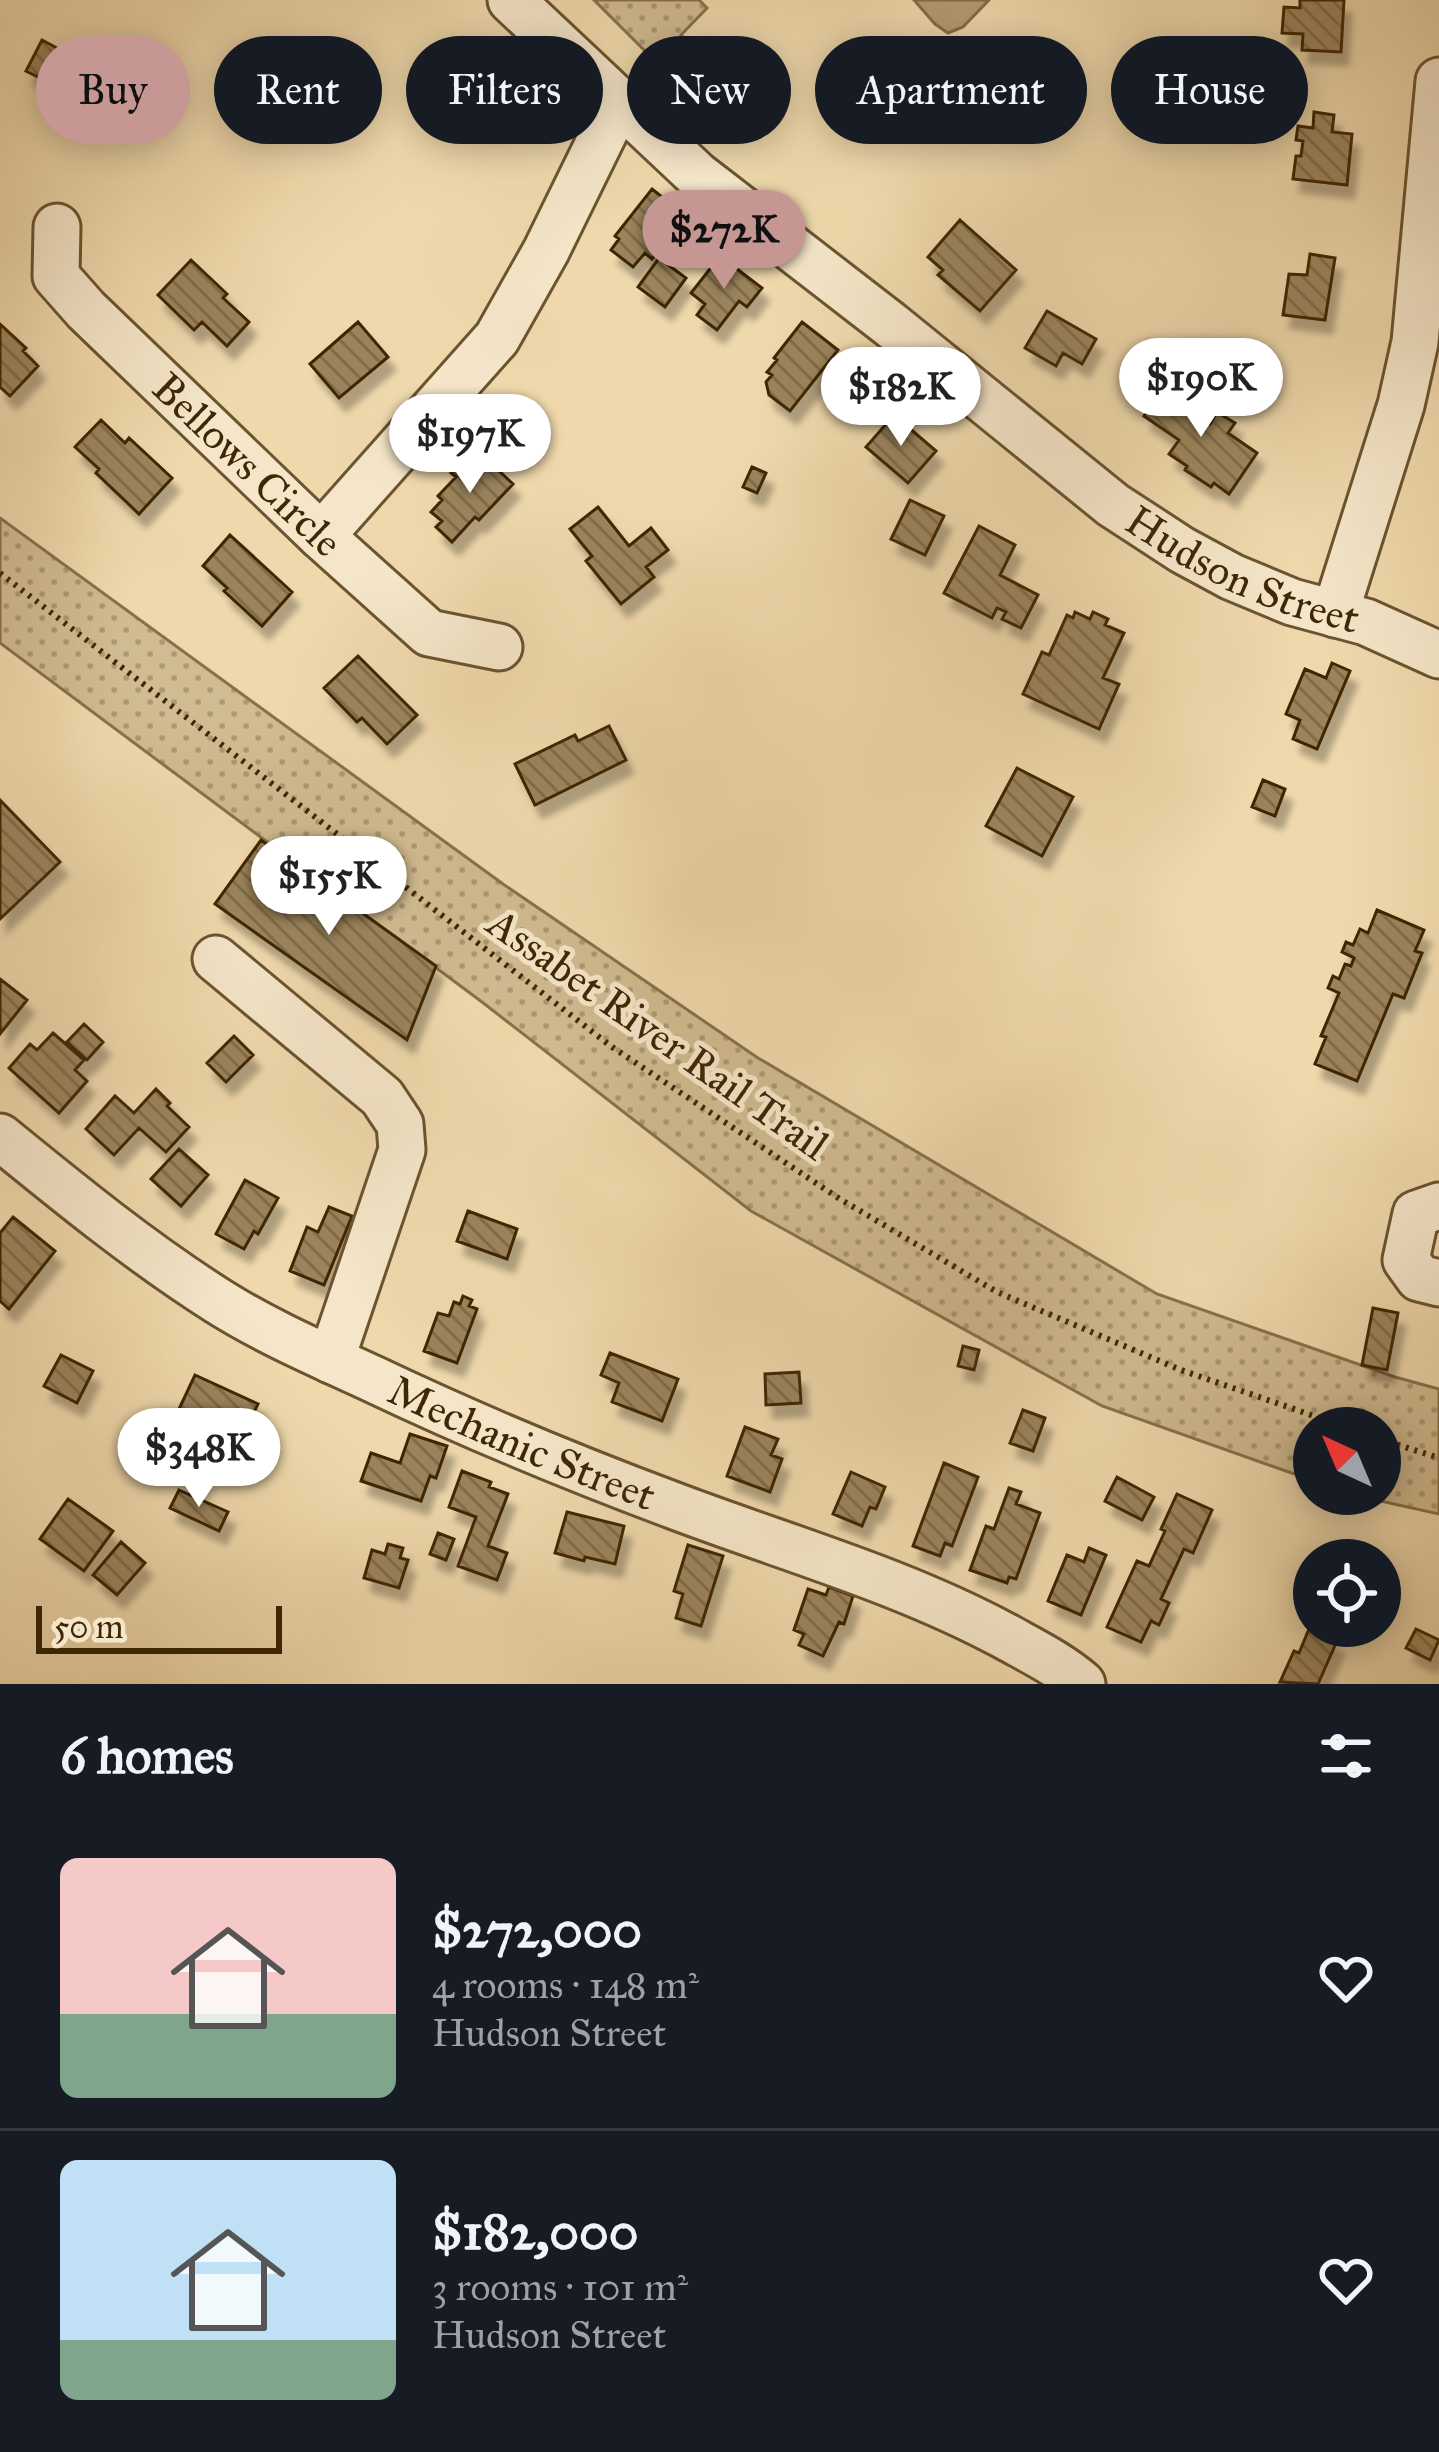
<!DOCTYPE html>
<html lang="en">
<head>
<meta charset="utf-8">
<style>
	body { margin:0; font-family:"IM FELL Great Primer",serif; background:#242831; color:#f1f3f6; height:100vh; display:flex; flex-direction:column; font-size:45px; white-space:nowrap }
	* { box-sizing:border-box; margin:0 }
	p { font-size:39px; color:#9ea1a6 }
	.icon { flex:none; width:66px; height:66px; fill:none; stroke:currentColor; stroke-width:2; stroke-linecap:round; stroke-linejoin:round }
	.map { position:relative; height:1684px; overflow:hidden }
	.drawer { display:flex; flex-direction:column; background:#171b24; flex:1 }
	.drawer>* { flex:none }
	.guide { position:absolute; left:36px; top:36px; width:1368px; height:108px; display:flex; gap:24px }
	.needle { width:78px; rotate:316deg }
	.fabs { position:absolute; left:1293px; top:1407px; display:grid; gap:24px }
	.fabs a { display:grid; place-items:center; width:108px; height:108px; border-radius:50%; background:#171b24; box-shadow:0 6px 30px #0003; font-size:60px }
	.scale { position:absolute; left:36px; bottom:30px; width:246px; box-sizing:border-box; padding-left:12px; border:6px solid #3f2705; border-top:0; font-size:33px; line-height:42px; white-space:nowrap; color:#3f2705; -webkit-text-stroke:9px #f5e6c9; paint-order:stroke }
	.price { position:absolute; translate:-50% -102px; padding:0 27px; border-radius:42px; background:#fff; color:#222; font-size:39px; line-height:78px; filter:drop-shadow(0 3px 6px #0008) }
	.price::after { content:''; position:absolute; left:50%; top:72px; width:36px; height:27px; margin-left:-18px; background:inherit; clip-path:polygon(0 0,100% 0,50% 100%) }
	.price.on { background:#c59692; color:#111 }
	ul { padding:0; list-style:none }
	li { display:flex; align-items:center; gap:36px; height:300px; padding:0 60px }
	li+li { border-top:3px solid #363941 }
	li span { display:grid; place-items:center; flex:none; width:336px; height:240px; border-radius:18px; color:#555 }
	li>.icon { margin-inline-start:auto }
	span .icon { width:144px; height:144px; fill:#fffc; stroke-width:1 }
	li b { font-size:51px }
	h2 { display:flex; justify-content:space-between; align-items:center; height:144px; padding:0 60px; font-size:51px }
	.tag { padding:0 42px; border-radius:54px; background:#171b24; box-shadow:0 6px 30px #0003; font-size:42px; line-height:108px }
	.tag.on { background:#c59692; color:#111 }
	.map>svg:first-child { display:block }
	.green { fill:url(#green-dots); stroke:#88714a; stroke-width:3 }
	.water { fill:#b39c73; stroke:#856d47; stroke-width:3 }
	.building { fill:url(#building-back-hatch); stroke:#3f2705; stroke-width:3; filter:url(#shadow) }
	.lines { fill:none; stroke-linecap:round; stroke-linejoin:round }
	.minor-casing { stroke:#6b542f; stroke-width:51 }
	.path { stroke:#3f2705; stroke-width:6; stroke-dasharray:3 6; stroke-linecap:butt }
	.minor { stroke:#f5e6c9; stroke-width:45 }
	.labels { text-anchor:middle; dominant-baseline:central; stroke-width:10; stroke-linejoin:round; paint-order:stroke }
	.street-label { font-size:42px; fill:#3f2705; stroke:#f5e6c9 }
</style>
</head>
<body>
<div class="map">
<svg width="1439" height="1684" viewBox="0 0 1439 1684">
	<defs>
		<pattern id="green-dots" width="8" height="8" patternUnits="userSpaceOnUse" patternTransform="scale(3)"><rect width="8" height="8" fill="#d1bb90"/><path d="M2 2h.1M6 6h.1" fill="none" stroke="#ab9874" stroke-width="1.8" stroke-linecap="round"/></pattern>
		<pattern id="building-back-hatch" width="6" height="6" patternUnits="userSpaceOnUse" patternTransform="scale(3)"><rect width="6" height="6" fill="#9b845c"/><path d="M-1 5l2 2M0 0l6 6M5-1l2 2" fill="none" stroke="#806c4a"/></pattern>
		<filter id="shadow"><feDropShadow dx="7" dy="13" stdDeviation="3" flood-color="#0004"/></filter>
	</defs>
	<rect width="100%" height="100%" fill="#efd9ac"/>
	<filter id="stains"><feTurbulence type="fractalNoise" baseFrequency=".00167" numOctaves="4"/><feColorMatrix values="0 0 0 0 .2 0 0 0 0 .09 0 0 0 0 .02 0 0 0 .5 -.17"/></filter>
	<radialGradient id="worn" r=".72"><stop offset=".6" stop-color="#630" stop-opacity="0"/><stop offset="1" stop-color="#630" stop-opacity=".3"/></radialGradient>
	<path class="green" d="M594 0H699L707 8 681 35 697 51 671 77Z
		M0 518 503 884 758 1058 1157 1294 1395 1377 1439 1389V1514L1349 1494H1380V1428H1314V1481L1102 1406 751 1211 482 1002 0 643Z"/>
	<path class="water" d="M914 0H989L963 27 948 33 935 24Z"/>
	<path class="building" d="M1300 0H1344L1341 52 1302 50 1303 34 1282 33 1284 7 1300 8Z
		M42 40 70 55 73 50 116 72 95 113 51 91 54 85 26 71Z
		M512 56 546 89 519 117 509 107 489 128 472 111 490 92 484 86Z
		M1314 112 1334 115 1332 132 1352 134 1347 185 1293 179 1296 156H1301L1303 141 1296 140 1298 126 1313 128Z
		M652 189 686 216 652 259 645 253 633 267 611 250 619 239 615 236Z
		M960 220 1016 270 980 311 938 275 943 270 928 257Z
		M1310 254 1335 258 1325 320 1283 315 1289 274 1307 275Z
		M720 256 762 288 747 307 739 301 717 330 697 315 705 304 691 293Z
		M659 258 686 278 665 307 638 287Z
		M191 260 227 294 223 298 249 322 227 346 202 322 194 330 158 295Z
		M1047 311 1096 339 1082 364 1063 353 1056 366 1025 348Z
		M358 322 388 357 339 398 310 364Z
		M802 322 838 350 790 411 769 395 766 382 772 375 767 372 777 360 774 358Z
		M0 324 26 348 23 351 38 366 10 396 0 387Z
		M1166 383 1201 406 1195 414 1210 424 1217 412 1235 423 1228 433 1257 453 1229 494 1214 483 1211 487 1185 470 1187 466 1169 454 1179 440 1144 416Z
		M894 415 936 451 908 483 866 447Z
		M101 420 125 443 129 438 172 478 139 514 96 473 99 469 75 447Z
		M479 452 513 484 479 520 475 517 452 542 436 527 442 521 431 512 442 500 438 496 456 477 451 473 458 466 462 470Z
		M752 467 766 473 757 493 743 487Z
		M910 500 944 516 925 555 891 539Z
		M598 507 629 546 651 528 668 550 646 567 654 577 621 604 586 561 592 556 570 529Z
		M979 526 1015 545 1000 575 1038 595 1021 628 1002 619 1006 612 997 608 992 618 944 593Z
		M230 535 292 592 262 626 224 591 227 588 203 566Z
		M1075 612 1090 619 1093 612 1108 619 1105 625 1124 633 1103 678 1119 684 1099 729 1023 694 1042 652 1049 655 1067 615 1073 618Z
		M358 656 417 715 387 744 362 718 357 722 324 688Z
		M1332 663 1350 671 1317 749 1293 739 1300 720 1286 714 1305 669 1326 678Z
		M609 726 626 760 535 805 515 764 575 735 578 741Z
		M1017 768 1073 797 1042 856 986 826Z
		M1263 780 1285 789 1275 816 1252 807Z
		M0 800 60 862 0 919Z
		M261 840 436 966 407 1040 215 904Z
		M1377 910 1424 930 1415 951 1422 953 1404 998 1393 994 1357 1081 1315 1064 1326 1037 1321 1036 1339 993 1328 988 1333 976 1339 979 1345 964 1351 966 1354 958 1342 952 1346 942 1353 945 1360 929 1368 933Z
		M0 979 27 1000 0 1034Z
		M84 1024 103 1042 87 1060 67 1042Z
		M53 1033 84 1060 75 1070 87 1081 59 1113 9 1068 30 1044 37 1050Z
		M234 1036 253 1055 226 1082 207 1063Z
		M156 1089 170 1103 167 1106 189 1127 166 1152 139 1128 114 1155 86 1129 115 1096 134 1113Z
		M179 1149 208 1175 181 1206 151 1179Z
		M245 1180 278 1198 258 1234 254 1231 244 1249 216 1234Z
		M329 1207 352 1216 324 1285 290 1271 307 1227 318 1232Z
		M468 1211 517 1229 507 1259 457 1241Z
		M13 1217 55 1251 9 1309 0 1301V1233Z
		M463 1296 472 1300 469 1306 477 1309 457 1363 424 1351 438 1313 449 1316 454 1302 460 1304Z
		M1373 1308 1398 1313 1387 1370 1362 1365Z
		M963 1346 979 1350 974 1370 958 1366Z
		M610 1353 678 1379 662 1421 612 1402 619 1383 601 1375Z
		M61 1355 93 1371 77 1403 44 1386Z
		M799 1372 801 1403 766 1405 765 1374Z
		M195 1375 258 1404 241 1439 208 1424 200 1440 171 1426Z
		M1023 1410 1045 1418 1033 1451 1010 1443Z
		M745 1427 778 1439 771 1455 782 1459 770 1492 727 1476Z
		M410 1434 447 1446 436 1478 430 1476 421 1501 361 1481 371 1453 400 1463Z
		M944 1463 978 1477 952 1546 945 1543 940 1556 913 1546Z
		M462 1471 491 1482 489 1487 508 1494 488 1546 507 1553 497 1580 458 1566 476 1517 449 1507Z
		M851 1472 885 1487 876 1509 870 1507 862 1526 833 1514Z
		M1117 1477 1154 1497 1142 1520 1105 1501Z
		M1009 1488 1021 1492 1016 1504 1040 1513 1016 1579 1009 1577 1007 1583 970 1570 986 1526 994 1529Z
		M179 1490 228 1512 219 1531 170 1508Z
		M1177 1494 1212 1510 1193 1553 1184 1549 1161 1599 1169 1603 1159 1625 1151 1621 1141 1642 1107 1627 1137 1561 1149 1566 1165 1531 1161 1529Z
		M68 1499 113 1531 84 1571 40 1539Z
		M567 1512 624 1526 615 1564 585 1557 584 1561 555 1553Z
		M438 1533 454 1539 446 1560 430 1554Z
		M121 1542 145 1563 117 1595 93 1575Z
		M388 1544 403 1548 400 1558 408 1560 399 1588 364 1578 372 1550 385 1554Z
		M688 1545 723 1556 701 1626 676 1618 683 1594 674 1591Z
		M1089 1548 1106 1555 1081 1615 1048 1601 1067 1555 1084 1562Z
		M829 1587 853 1596 844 1624 839 1622 823 1656 799 1645 804 1634 794 1630 808 1589 826 1595Z
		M1309 1629 1337 1641 1318 1684 1280 1682 1294 1651 1299 1653Z
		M1416 1629 1439 1640 1430 1660 1406 1648Z"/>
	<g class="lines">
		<defs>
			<g id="minor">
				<path id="s1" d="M511 0 697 175 891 325 1113 505 1182 550 1232 577 1292 602 1366 622 1439 655"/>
				<path id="s2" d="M57 227 56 276 86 310 321 536 429 633 499 647"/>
				<path d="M321 536 497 338 546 251 619 102"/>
				<path d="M1335 614 1401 405 1415 342 1439 81"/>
				<path d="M216 959 382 1097 400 1124 402 1150 331 1360"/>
				<path id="s3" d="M0 1137C71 1195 141 1252 218 1301 267 1332 321 1355 373 1379 472 1426 573 1468 675 1506 786 1548 901 1580 1005 1636 1032 1651 1059 1664 1082 1684"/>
				<path d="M1439 1206 1416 1214 1406 1260 1419 1278 1439 1283"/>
			</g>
		</defs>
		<use href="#minor" class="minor-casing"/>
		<path class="path" d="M0 573 612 1047 840 1199 997 1292 1181 1370 1349 1428
			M1380 1439 1439 1458"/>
		<use href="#minor" class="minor"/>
	</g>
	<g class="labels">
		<g class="street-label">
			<text stroke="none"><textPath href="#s2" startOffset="318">Bellows Circle</textPath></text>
			<text stroke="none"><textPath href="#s1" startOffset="933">Hudson Street</textPath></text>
			<text transform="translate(658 1034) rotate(35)">Assabet River Rail Trail</text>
			<text stroke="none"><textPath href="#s3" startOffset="609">Mechanic Street</textPath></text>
		</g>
	</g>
	<rect width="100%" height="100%" filter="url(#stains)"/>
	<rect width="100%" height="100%" fill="url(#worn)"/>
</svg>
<div class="fabs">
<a><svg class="needle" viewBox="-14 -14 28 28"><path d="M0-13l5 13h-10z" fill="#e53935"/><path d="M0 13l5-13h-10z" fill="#9ea1a6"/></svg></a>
<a><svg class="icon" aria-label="locate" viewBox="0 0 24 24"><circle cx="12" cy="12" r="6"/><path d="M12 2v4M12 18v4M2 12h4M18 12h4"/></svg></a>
</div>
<div class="scale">50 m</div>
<b class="price on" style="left:724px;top:292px">$272K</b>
<b class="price" style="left:1201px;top:440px">$190K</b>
<b class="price" style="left:901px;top:449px">$182K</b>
<b class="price" style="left:470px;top:496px">$197K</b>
<b class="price" style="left:329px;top:938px">$155K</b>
<b class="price" style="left:199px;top:1510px">$348K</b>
<div class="guide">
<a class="tag on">Buy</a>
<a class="tag">Rent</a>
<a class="tag">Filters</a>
<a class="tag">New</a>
<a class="tag">Apartment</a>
<a class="tag">House</a>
</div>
</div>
<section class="drawer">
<h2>6 homes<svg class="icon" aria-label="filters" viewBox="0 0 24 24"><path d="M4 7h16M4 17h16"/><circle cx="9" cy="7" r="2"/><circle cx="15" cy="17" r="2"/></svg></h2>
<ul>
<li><span style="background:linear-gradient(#f6c9c9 65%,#7fa58c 0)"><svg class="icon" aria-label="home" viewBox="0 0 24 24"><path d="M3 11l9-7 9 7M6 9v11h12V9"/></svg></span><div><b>$272,000</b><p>4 rooms · 148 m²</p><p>Hudson Street</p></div><svg class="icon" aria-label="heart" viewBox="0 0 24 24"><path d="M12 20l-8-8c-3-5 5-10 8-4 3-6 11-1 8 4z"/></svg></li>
<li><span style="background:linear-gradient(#bfe0f5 75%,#7fa58c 0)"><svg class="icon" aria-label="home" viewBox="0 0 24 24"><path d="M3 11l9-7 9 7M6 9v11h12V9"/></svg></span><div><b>$182,000</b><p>3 rooms · 101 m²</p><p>Hudson Street</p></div><svg class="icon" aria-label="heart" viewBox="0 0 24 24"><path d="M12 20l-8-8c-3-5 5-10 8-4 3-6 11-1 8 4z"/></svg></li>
</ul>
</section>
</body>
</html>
